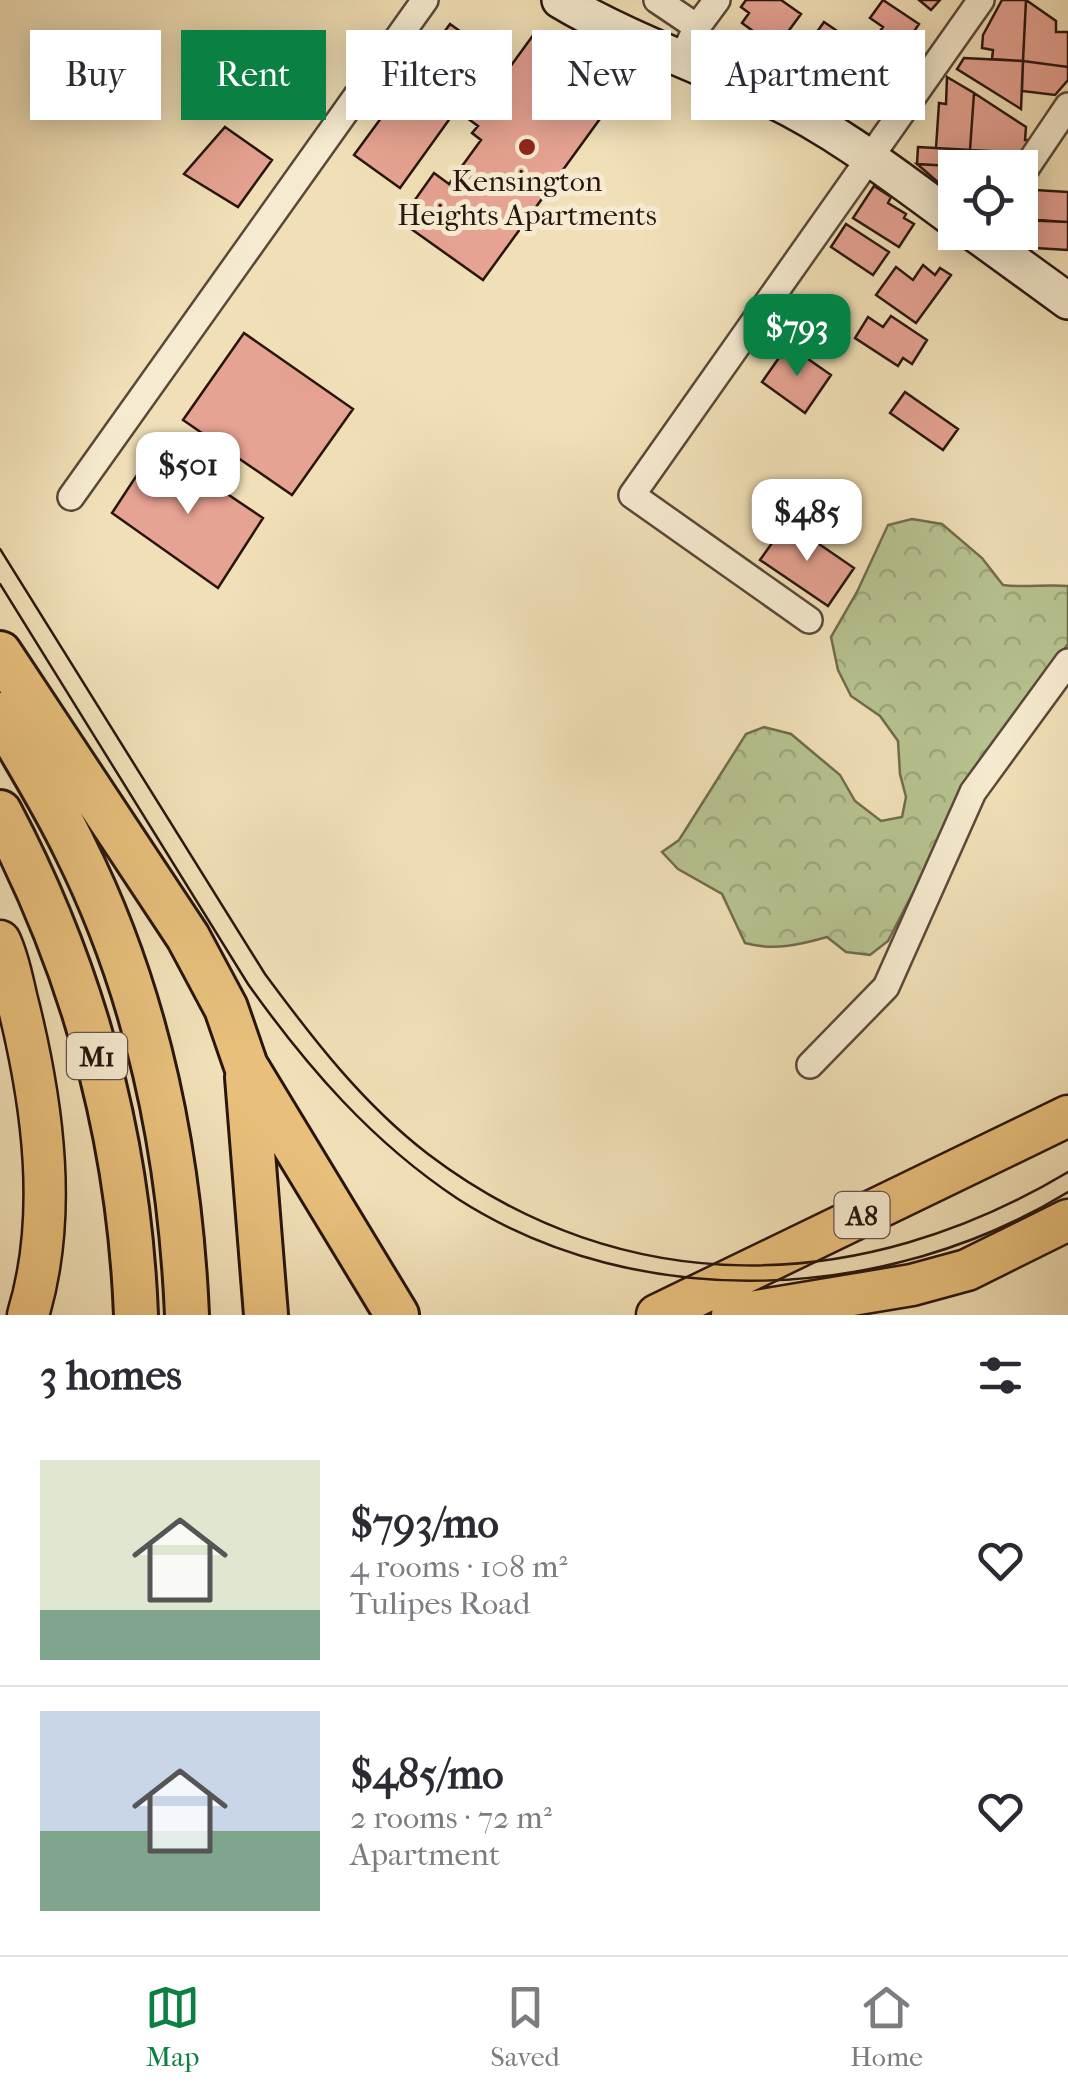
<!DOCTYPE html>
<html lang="en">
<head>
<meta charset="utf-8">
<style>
	body { margin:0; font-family:"IM FELL French Canon",serif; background:#f7f7f7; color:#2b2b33; height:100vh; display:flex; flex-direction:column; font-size:38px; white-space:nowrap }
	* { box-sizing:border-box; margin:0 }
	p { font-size:32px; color:#7c7c81 }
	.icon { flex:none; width:55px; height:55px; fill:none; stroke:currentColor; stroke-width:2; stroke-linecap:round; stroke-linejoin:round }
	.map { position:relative; height:1315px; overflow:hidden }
	.panel { display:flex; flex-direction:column; background:#fff; flex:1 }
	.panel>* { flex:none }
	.top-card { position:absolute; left:30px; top:30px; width:1010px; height:90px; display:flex; gap:20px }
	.buttons { position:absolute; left:938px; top:150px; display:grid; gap:20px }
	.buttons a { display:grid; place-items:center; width:100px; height:100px; border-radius:0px; background:#fff; box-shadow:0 5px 25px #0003; font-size:50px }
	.price { position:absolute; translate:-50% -85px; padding:0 22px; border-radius:20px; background:#fff; color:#222; font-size:32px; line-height:65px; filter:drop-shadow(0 2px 5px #0008) }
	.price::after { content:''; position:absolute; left:50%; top:60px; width:30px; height:22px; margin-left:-15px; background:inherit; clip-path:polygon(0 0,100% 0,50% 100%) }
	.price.active { background:#0b8043; color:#fff }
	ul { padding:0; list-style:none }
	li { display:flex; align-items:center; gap:30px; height:250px; padding:0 40px }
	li+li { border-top:2px solid #e1e1e2 }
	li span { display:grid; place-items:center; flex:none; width:280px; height:200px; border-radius:0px; color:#555 }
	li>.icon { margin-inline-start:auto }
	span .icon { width:120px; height:120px; fill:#fffc; stroke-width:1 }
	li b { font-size:42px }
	h2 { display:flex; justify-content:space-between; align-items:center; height:120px; padding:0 40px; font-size:42px }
	.tag { padding:0 35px; border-radius:0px; background:#fff; box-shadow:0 5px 25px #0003; font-size:35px; line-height:90px }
	.tag.active { background:#0b8043; color:#fff }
	.tabs { display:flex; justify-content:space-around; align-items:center; height:140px; border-top:2px solid #e1e1e2; background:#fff; font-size:28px; color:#7c7c81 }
	.tabs a { display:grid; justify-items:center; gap:5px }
	.tabs .active { color:#0b8043 }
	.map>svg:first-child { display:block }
	.forest { fill:url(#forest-crowns); stroke:#706c4f; stroke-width:2.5 }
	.building { fill:#e6a292; stroke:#28150e; stroke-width:2.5 }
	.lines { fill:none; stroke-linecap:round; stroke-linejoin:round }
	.minor-casing { stroke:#5a4838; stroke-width:30 }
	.secondary-casing { stroke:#28150e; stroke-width:40 }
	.primary-casing { stroke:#28150e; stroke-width:45 }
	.trunk-casing { stroke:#28150e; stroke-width:48 }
	.minor { stroke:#f6ebd0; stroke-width:25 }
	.secondary { stroke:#f6ebd0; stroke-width:35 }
	.primary { stroke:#e8c07c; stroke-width:40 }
	.trunk { stroke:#e8c07c; stroke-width:42 }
	.tram { stroke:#28150e; stroke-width:2.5 }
	.poi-dot { fill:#8f2418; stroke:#f6ebd0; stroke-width:4 }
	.labels { text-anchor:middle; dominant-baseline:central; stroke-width:10; stroke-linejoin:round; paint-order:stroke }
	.shield { fill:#f6ebd0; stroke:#665548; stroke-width:2.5 }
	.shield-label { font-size:28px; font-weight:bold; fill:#28150e }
	.poi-label { font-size:30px; fill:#28150e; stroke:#f6ebd0 }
</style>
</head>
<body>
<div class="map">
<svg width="1068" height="1315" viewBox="0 0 1068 1315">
	<defs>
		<pattern id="forest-crowns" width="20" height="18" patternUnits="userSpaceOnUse" patternTransform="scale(2.5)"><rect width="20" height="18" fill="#b7c390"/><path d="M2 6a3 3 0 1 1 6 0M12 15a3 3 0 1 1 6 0" fill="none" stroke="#9da77b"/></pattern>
	</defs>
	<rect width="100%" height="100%" fill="#f1e0b7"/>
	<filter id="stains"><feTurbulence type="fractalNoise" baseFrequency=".002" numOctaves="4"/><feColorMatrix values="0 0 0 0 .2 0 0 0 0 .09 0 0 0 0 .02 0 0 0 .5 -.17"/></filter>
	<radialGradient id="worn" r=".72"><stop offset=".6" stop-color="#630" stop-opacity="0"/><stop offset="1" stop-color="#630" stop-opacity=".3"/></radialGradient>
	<path class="forest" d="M912 519 942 524 982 558 1003 585C1025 588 1046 584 1068 586V644L975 772 888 941 870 955 846 952 827 937C799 945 774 951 745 943L722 894 678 869 662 852 679 840 746 734 764 727 791 734 840 775 855 801 881 821 902 817 906 797 900 774 898 741 880 716 851 696 838 670 831 637 857 592 888 525Z"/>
	<path class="building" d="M746 0H781L801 14 776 48 742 23 749 13 741 7Z
		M883 0 919 24 906 43 895 35 884 51 872 43 883 27 870 18Z
		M919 0H940L931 10Z
		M1002 0H1026L1023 61 992 59 993 50 982 48 983 35Z
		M1026 0 1056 21V32H1068V67L1023 61Z
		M824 22 849 39 823 78 797 60Z
		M450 24 510 67 534 34 618 94 483 280 400 221 434 173 449 184 481 140 472 133 478 126 456 110 400 188 354 155Z
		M964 58 1023 61 1021 109 957 69Z
		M862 60 884 76 863 106 840 90Z
		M1023 61 1068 67V80L1055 95 1022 91Z
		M947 77 974 93 970 150 936 148 939 103 946 104Z
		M974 93 1026 127 1025 140H1032L1025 153 970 150Z
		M225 127 272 160 238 207 184 174Z
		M918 147 970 150 969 167 917 164Z
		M917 164 969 167 955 168V197Z
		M874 186 891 197 888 203 906 214 904 218 914 224 899 247 853 218Z
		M1035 190 1068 192V222L1034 220Z
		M1020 220 1068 222V250L1019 247Z
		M846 224 889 252 873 275 831 247Z
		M923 265 935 275 940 268 951 275 916 323 876 295 896 267 913 280Z
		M891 316 927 340 912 364 903 358 898 366 855 338 868 317 883 327Z
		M244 333 353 409 292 495 183 420Z
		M788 345 831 375 805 413 762 382Z
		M905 392 958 429 943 450 890 413Z
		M156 446 263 518 218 588 112 513Z
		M787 522 854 568 828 606 760 560Z"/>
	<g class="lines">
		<defs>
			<path id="minor" d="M657 0 697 27
				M681 60 697 27 717 0
				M1020 177 1068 106
				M71 497 425 0
				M809 620 632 495 981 0
				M810 1065 886 987 973 792 1068 662"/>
			<path id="secondary" d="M560 0C627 40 699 64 769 98 836 130 895 176 955 220
				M973 232 1068 301"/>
			<path id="primary" d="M0 941C10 962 13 986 19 1008 43 1106 58 1217 28 1315
				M657 1315 1068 1116
				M732 1315 912 1285 967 1270 1068 1220"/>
			<path id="trunk" d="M0 653 188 937 226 1008 246 1066 397 1315
				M0 714C25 758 53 802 75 848 147 992 180 1155 187 1315
				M0 812C83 969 129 1138 136 1315
				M247 1077 266 1315"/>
		</defs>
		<use href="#minor" class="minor-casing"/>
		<use href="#secondary" class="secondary-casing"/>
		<use href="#primary" class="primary-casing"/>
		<use href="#trunk" class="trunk-casing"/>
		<use href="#minor" class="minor"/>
		<use href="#secondary" class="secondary"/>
		<use href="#primary" class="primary"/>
		<use href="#trunk" class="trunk"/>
		<path class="tram" d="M0 549 265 974C313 1039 363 1104 428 1154 624 1303 861 1296 1068 1172
			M0 584 248 984C307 1067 372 1142 458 1199 639 1315 888 1303 1068 1192"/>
	</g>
	<circle class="poi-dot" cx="527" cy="147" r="10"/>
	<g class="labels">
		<g class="shield">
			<rect x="67" y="1033" width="60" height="46" rx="8"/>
			<rect x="834.5" y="1192" width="55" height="46" rx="8"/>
		</g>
		<g class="shield-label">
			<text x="97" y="1056">M1</text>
			<text x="862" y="1215">A8</text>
		</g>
		<g class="poi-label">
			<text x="527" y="181">Kensington<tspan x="527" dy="34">Heights Apartments</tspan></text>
		</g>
	</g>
	<rect width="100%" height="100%" filter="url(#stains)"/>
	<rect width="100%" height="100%" fill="url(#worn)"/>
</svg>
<div class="buttons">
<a><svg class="icon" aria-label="locate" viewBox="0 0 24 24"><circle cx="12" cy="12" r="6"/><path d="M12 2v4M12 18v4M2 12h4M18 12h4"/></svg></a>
</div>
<b class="price active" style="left:797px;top:379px">$793</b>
<b class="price" style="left:188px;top:517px">$501</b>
<b class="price" style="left:807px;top:564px">$485</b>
<div class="top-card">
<a class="tag">Buy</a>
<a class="tag active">Rent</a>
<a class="tag">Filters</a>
<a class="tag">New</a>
<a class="tag">Apartment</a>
</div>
</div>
<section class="panel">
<h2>3 homes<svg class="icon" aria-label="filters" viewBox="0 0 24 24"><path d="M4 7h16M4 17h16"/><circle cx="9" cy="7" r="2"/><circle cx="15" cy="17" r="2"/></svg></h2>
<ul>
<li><span style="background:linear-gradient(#dfe7d0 75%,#7fa58c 0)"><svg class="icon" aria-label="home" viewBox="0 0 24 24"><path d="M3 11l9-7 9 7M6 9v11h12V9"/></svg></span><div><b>$793/mo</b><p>4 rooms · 108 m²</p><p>Tulipes Road</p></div><svg class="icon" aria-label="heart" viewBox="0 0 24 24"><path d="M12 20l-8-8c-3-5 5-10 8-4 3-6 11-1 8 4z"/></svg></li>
<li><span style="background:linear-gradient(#c9d6e8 60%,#7fa58c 0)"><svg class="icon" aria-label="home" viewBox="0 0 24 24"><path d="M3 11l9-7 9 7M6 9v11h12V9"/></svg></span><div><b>$485/mo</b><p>2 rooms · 72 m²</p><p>Apartment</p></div><svg class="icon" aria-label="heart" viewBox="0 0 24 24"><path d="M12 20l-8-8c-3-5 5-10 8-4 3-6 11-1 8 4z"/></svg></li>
</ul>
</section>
<nav class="tabs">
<a class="active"><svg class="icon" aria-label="map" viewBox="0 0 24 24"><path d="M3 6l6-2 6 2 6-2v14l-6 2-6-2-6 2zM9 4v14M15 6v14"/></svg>Map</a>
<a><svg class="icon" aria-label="saved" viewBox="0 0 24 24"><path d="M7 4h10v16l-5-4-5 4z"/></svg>Saved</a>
<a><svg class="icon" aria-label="home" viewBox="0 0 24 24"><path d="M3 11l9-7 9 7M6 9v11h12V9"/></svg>Home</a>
</nav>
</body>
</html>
